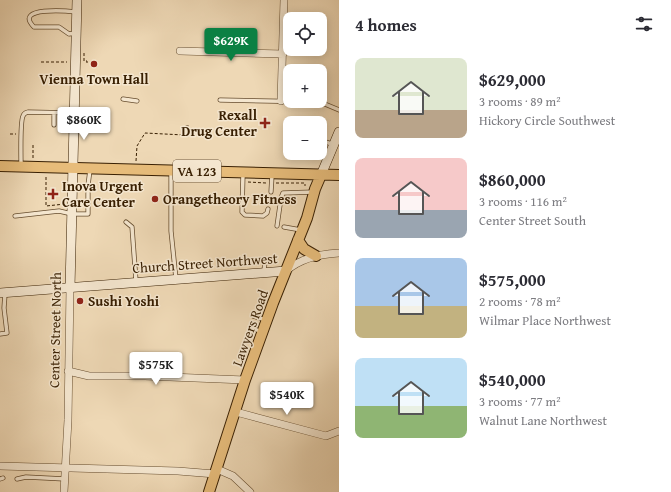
<!DOCTYPE html>
<html lang="en">
<head>
<meta charset="utf-8">
<style>
	body { margin:0; font-family:"Gentium Book Plus",serif; background:#f2f2f3; color:#2b2b33; height:100vh; display:flex; flex-direction:column; font-size:15px; white-space:nowrap }
	* { box-sizing:border-box; margin:0 }
	p { font-size:13px; color:#7c7c81 }
	.icon { flex:none; width:22px; height:22px; fill:none; stroke:currentColor; stroke-width:2; stroke-linecap:round; stroke-linejoin:round }
	.map { position:relative; flex:1; overflow:hidden }
	.side { display:flex; flex-direction:column; background:#fff; width:332px }
	.side>* { flex:none }
	.controls { position:absolute; left:283px; top:12px; display:grid; gap:8px }
	.controls a { display:grid; place-items:center; width:44px; height:44px; border-radius:8px; background:#fff; box-shadow:0 2px 10px #0003; font-size:20px }
	.price { position:absolute; translate:-50% -34px; padding:0 9px; border-radius:4px; background:#fff; color:#222; font-size:13px; line-height:26px; filter:drop-shadow(0 1px 2px #0008) }
	.price::after { content:''; position:absolute; left:50%; top:24px; width:12px; height:9px; margin-left:-6px; background:inherit; clip-path:polygon(0 0,100% 0,50% 100%) }
	.price.on { background:#0b8043; color:#fff }
	ul { padding:0; list-style:none }
	li { display:flex; align-items:center; gap:12px; height:100px; padding:0 16px }
	li span { display:grid; place-items:center; flex:none; width:112px; height:80px; border-radius:8px; color:#555 }
	li>.icon { margin-inline-start:auto }
	span .icon { width:48px; height:48px; fill:#fffc; stroke-width:1 }
	li b { font-size:17px }
	h2 { display:flex; justify-content:space-between; align-items:center; height:48px; padding:0 16px; font-size:17px }
	main { display:flex; flex:1; min-height:0 }
	.map>svg:first-child { display:block }
	.lines { fill:none; stroke-linecap:round; stroke-linejoin:round }
	.lane-casing { stroke:#664d2f; stroke-width:5 }
	.street-casing { stroke:#664d2f; stroke-width:8 }
	.secondary-casing { stroke:#381f02; stroke-width:10 }
	.primary-casing { stroke:#381f02; stroke-width:12 }
	.path { stroke:#381f02; stroke-width:1; stroke-dasharray:3 2; stroke-linecap:butt }
	.lane { stroke:#f4e6cf; stroke-width:3.5 }
	.street { stroke:#f4e6cf; stroke-width:7 }
	.secondary { stroke:#f4e6cf; stroke-width:9 }
	.primary { stroke:#e7bc7a; stroke-width:10 }
	.poi-dot { fill:#8f2418; stroke:#f4e6cf; stroke-width:1.5 }
	.labels { text-anchor:middle; dominant-baseline:central; stroke-width:3; stroke-linejoin:round; paint-order:stroke }
	.shield { fill:#f4e6cf; stroke:#705b40; stroke-width:1 }
	.shield-label { font-size:13px; font-weight:bold; fill:#381f02 }
	.poi-label { font-size:14px; font-weight:bold; fill:#381f02; stroke:#f4e6cf; text-anchor:start }
	.street-label { font-size:14px; fill:#381f02; stroke:#f4e6cf }
</style>
</head>
<body>
<main>
<div class="map">
<svg width="339" height="492" viewBox="0 0 339 492">
	<rect width="100%" height="100%" fill="#eed8b5"/>
	<filter id="stains"><feTurbulence type="fractalNoise" baseFrequency=".005" numOctaves="4"/><feColorMatrix values="0 0 0 0 .2 0 0 0 0 .09 0 0 0 0 .02 0 0 0 .5 -.17"/></filter>
	<radialGradient id="worn" r=".72"><stop offset=".6" stop-color="#630" stop-opacity="0"/><stop offset="1" stop-color="#630" stop-opacity=".3"/></radialGradient>
	<g class="lines">
		<defs>
			<path id="lane" d="M76 12C68 11 13 6 34 27H59L69 34 76 33
				M123 99 137 101
				M220 100 320 102 339 110
				M54 113V125
				M322 141 332 144
				M21 165C21 156 20 122 23 116 24 113 25 113 28 112L73 113
				M171 172V231L176 279
				M243 174 242 212 245 215 263 216 267 213 268 209
				M271 192 272 175
				M15 216 59 211 72 214H88V185L90 170
				M126 222 132 227 136 281
				M277 226 281 198 283 193 314 192
				M284 227 301 230
				M264 272 265 261
				M253 316 266 320
				M252 328 262 332
				M0 334 7 333 4 308 5 294
				M0 479 3 478
				M17 479 26 477 65 479"/>
			<path id="street" d="M180 51 283 54
				M281 101 284 0
				M286 271C301 258 319 254 339 253
				M68 371 89 376H145L245 380
				M236 412 326 436 339 431
				M0 466 178 471 215 474
				M217 469 233 476 250 492
				M64 492 68 420 70 288"/>
			<path id="secondary" d="M321 175 339 132
				M70 288 77 0
				M0 293 286 271"/>
			<path id="primary" d="M0 166 339 175
				M298 240 304 249 316 256
				M209 492 245 380 273 303 307 218 315 189 321 175"/>
		</defs>
		<use href="#lane" class="lane-casing"/>
		<use href="#street" class="street-casing"/>
		<use href="#secondary" class="secondary-casing"/>
		<use href="#primary" class="primary-casing"/>
		<path class="path" d="M84 53V61H87V64
			M41 62H67
			M10 134H16
			M33 158V143
			M136 161 137 146 145 133 184 135V126H189
			M46 177V206L65 204
			M248 182 266 183
			M276 183H305V186"/>
		<use href="#lane" class="lane"/>
		<use href="#street" class="street"/>
		<use href="#secondary" class="secondary"/>
		<use href="#primary" class="primary"/>
	</g>
	<g class="poi-dot">
		<circle cx="94" cy="64" r="4"/>
		<path d="M263 117h4v4h4v4h-4v4h-4v-4h-4v-4h4z"/>
		<path d="M51 188h4v4h4v4h-4v4h-4v-4h-4v-4h4z"/>
		<circle cx="155" cy="199" r="4"/>
		<circle cx="80" cy="301" r="4"/>
	</g>
	<g class="labels">
		<rect class="shield" x="173" y="160" width="48" height="22" rx="3"/>
		<g class="shield-label">
			<text x="197" y="171">VA 123</text>
		</g>
		<g class="poi-label">
			<text x="94" y="79" text-anchor="middle">Vienna Town Hall</text>
			<text x="257" y="115" text-anchor="end">Rexall<tspan x="257" dy="16">Drug Center</tspan></text>
			<text x="62" y="186">Inova Urgent<tspan x="62" dy="16">Care Center</tspan></text>
			<text x="163" y="199">Orangetheory Fitness</text>
			<text x="88" y="301">Sushi Yoshi</text>
		</g>
		<g class="street-label">
			<text transform="translate(205 263) rotate(-4)">Church Street Northwest</text>
			<text transform="translate(250 328) rotate(-70)">Lawyers Road</text>
			<text transform="translate(55 330) rotate(-89)">Center Street North</text>
		</g>
	</g>
	<rect width="100%" height="100%" filter="url(#stains)"/>
	<rect width="100%" height="100%" fill="url(#worn)"/>
</svg>
<div class="controls">
<a><svg class="icon" aria-label="locate" viewBox="0 0 24 24"><circle cx="12" cy="12" r="6"/><path d="M12 2v4M12 18v4M2 12h4M18 12h4"/></svg></a>
<a>+</a>
<a>−</a>
</div>
<b class="price on" style="left:231px;top:62px">$629K</b>
<b class="price" style="left:84px;top:141px">$860K</b>
<b class="price" style="left:156px;top:386px">$575K</b>
<b class="price" style="left:287px;top:416px">$540K</b>
</div>
<section class="side">
<h2>4 homes<svg class="icon" aria-label="filters" viewBox="0 0 24 24"><path d="M4 7h16M4 17h16"/><circle cx="9" cy="7" r="2"/><circle cx="15" cy="17" r="2"/></svg></h2>
<ul>
<li><span style="background:linear-gradient(#dfe7d0 65%,#b9a48a 0)"><svg class="icon" aria-label="home" viewBox="0 0 24 24"><path d="M3 11l9-7 9 7M6 9v11h12V9"/></svg></span><div><b>$629,000</b><p>3 rooms · 89 m²</p><p>Hickory Circle Southwest</p></div></li>
<li><span style="background:linear-gradient(#f6c9c9 65%,#9aa5b1 0)"><svg class="icon" aria-label="home" viewBox="0 0 24 24"><path d="M3 11l9-7 9 7M6 9v11h12V9"/></svg></span><div><b>$860,000</b><p>3 rooms · 116 m²</p><p>Center Street South</p></div></li>
<li><span style="background:linear-gradient(#a9c7e8 60%,#c2b280 0)"><svg class="icon" aria-label="home" viewBox="0 0 24 24"><path d="M3 11l9-7 9 7M6 9v11h12V9"/></svg></span><div><b>$575,000</b><p>2 rooms · 78 m²</p><p>Wilmar Place Northwest</p></div></li>
<li><span style="background:linear-gradient(#bfe0f5 60%,#8fb573 0)"><svg class="icon" aria-label="home" viewBox="0 0 24 24"><path d="M3 11l9-7 9 7M6 9v11h12V9"/></svg></span><div><b>$540,000</b><p>3 rooms · 77 m²</p><p>Walnut Lane Northwest</p></div></li>
</ul>
</section>
</main>
</body>
</html>
